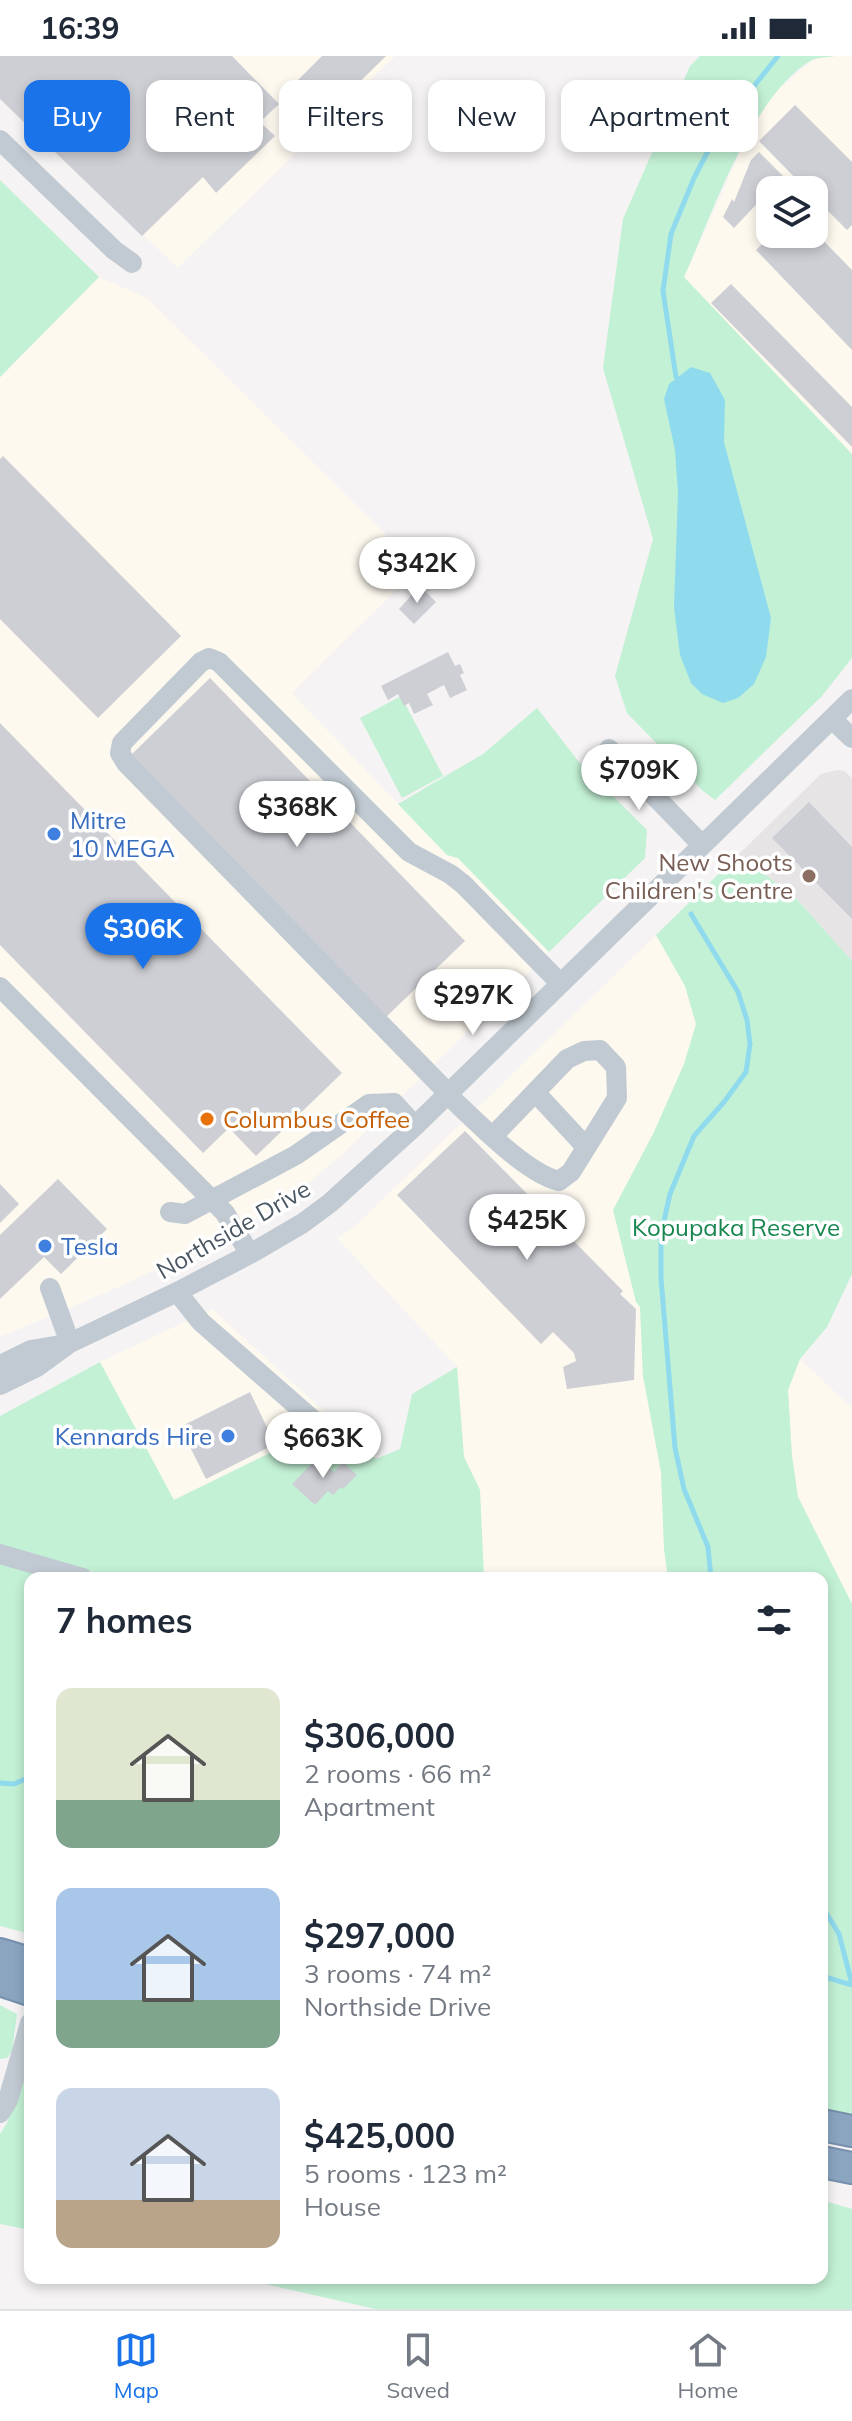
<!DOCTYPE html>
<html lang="en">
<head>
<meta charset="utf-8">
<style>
	body { margin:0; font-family:Mulish,sans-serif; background:#f6f6f7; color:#1f2937; height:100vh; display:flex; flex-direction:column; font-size:30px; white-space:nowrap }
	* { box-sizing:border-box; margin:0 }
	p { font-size:26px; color:#747a83 }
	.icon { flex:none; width:44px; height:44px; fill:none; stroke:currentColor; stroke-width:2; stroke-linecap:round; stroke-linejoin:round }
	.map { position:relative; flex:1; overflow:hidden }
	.sheet { position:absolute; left:24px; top:1516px; width:804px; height:712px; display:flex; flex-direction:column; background:#fff; border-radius:16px; box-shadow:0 4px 12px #0003 }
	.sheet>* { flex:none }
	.hud { position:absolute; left:24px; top:24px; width:804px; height:72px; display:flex; gap:16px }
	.tools { position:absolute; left:756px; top:120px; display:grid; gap:16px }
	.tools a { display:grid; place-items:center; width:72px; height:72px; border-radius:16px; background:#fff; box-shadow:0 4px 12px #0003; font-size:40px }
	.price { position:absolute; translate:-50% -68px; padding:0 18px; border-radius:28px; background:#fff; color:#222; font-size:26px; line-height:52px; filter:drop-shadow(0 2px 4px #0008) }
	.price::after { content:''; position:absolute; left:50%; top:48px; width:24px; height:18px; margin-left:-12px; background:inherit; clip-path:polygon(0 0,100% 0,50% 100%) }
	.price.selected { background:#1a73e8; color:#fff }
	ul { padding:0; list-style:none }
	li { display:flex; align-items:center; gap:24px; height:200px; padding:0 32px }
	li span { display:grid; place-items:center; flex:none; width:224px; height:160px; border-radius:16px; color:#555 }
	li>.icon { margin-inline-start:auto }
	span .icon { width:96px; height:96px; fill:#fffc; stroke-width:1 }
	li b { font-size:34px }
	h2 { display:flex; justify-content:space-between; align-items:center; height:96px; padding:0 32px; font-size:34px }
	.chip { padding:0 28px; border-radius:16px; background:#fff; box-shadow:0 4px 12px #0003; font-size:28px; line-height:72px }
	.chip.selected { background:#1a73e8; color:#fff }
	.status { display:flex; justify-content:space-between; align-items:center; height:56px; padding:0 40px; background:#fff; direction:ltr }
	.status svg { height:22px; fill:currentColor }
	.menu { display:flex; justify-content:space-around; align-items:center; height:112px; border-top:2px solid #e0e1e3; background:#fff; font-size:22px; color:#747a83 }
	.menu a { display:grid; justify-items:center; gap:4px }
	.menu .selected { color:#1a73e8 }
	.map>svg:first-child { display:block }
	.commercial { fill:#fdf9ef; fill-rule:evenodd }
	.education { fill:#e6e4e5 }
	.green { fill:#c3f1d5 }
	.water { fill:#90daee }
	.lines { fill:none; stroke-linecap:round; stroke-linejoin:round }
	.stream { stroke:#90daee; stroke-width:5 }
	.building { fill:#cdcfd5 }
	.highway-casing { stroke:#7690ad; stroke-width:34 }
	.minor { stroke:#c1cad2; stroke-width:20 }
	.highway { stroke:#8ba5c1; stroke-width:30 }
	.shop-dot { fill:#3f7fe0; stroke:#fff; stroke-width:3 }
	.education-dot { fill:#8d6e63; stroke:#fff; stroke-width:3 }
	.food-dot { fill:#e8710a; stroke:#fff; stroke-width:3 }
	.labels { text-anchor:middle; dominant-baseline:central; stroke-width:7; stroke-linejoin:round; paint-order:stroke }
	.shop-label { font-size:24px; fill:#366cbe; stroke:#fff; text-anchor:start }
	.education-label { font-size:24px; fill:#785e54; stroke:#fff; text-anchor:end }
	.food-label { font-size:24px; fill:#c56008; stroke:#fff; text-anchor:start }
	.park-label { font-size:24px; fill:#17864f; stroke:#fff }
	.street-label { font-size:24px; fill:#4a5661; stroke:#fff }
</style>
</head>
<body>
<div class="status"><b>16:39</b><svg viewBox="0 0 49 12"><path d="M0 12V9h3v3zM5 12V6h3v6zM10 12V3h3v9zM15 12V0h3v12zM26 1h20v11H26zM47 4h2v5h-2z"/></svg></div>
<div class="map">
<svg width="852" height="2253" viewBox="0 0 852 2253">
	<rect width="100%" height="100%" fill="#f5f3f3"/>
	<path class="commercial" d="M0 0H395L178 212 0 43Z
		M836 0H852V398L684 222 746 83 772 39 814 3ZM770 134H814V178H770Z
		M99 221 147 242 419 511 292 637 447 799 458 802 549 896 344 1097 289 1143 222 1182 121 1230 0 1281V322Z
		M656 879 685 930 696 968 684 1008 654 1076 613 1155 640 1251 643 1320 661 1416 664 1493 668 1522H484L480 1434 464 1401 457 1311 337 1182 353 1172Z
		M212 1253 335 1365 173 1444 100 1306Z
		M800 1303 852 1352V1548L798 1441 792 1400 788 1334Z"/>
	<path class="education" d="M837 714 844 715 852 722V905L794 840 738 799 821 718Z"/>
	<path class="green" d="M700 0H836C829 1 819 1 812 4 752 38 712 159 684 221L852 398V602L822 640 715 744 703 735 627 657 615 620 653 483 603 312 623 163 690 10Z
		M0 124 99 221 0 321Z
		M401 640 443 720 402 742 360 662Z
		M537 652 579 706 647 774 645 802 549 896 458 802 447 799 398 748 483 698Z
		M738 799 794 840 852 905V1218L827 1271 800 1303 788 1334 792 1400 798 1441 852 1548V2060L822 2053V1522H668L664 1493 661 1416 643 1320 640 1251 636 1246 613 1154 654 1076 684 1008 696 968 685 930 656 879Z
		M100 1306 174 1444 335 1365 376 1403 400 1393 412 1338 457 1311 464 1401 480 1434 484 1522H115L0 1489V1360Z
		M0 1508 52 1522H30V1878L0 1870Z
		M0 1949 17 1958 12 1995 7 2002 0 2003Z
		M30 1998V2174L0 2168V2078L7 2067Z
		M822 2144 852 2153V2253H375L239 2222H822Z"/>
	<path class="water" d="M691 311 710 317 725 344 724 386 771 562 766 601 754 628 738 642 723 647 702 638 691 627 680 599 674 551 678 437 675 394 664 343 669 328Z"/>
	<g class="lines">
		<path class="stream" d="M676 321 663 235 671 178 694 122 719 74 778 0
			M691 858 738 936 747 964 750 988 746 1016 724 1046 694 1080 670 1138 661 1178V1222L675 1392 684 1433 708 1491 711 1522
			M0 1727 14 1728 30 1721
			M822 1850 839 1878 852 1928
			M822 1920 852 1929"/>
	</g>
	<path class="building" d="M0 0H232L279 48 260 66 275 80 216 137 203 121 142 180 0 43Z
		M322 0H386L330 55 317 42 312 47 293 29Z
		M795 49 852 106V169L847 174 814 141V134H807L759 85Z
		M759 96 785 122 770 134 734 172 723 161 732 143 734 146 751 104Z
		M814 175 852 214V294L756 194 773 178H814Z
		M731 228 852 351V391L711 247Z
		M3 400 181 580 98 662 0 563V403Z
		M420 530 436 546 414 568 399 553Z
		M448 596 455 610 460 608 464 617 460 619 467 634 450 642 444 629 427 638 433 649 414 658 409 647 404 650 398 638 388 644 381 630Z
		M210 622 465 885 384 963 130 700Z
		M0 667 342 1017 256 1100 229 1072 203 1097 0 889Z
		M809 746 852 791V863L772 782Z
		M465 1075 623 1235 620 1238 636 1253 634 1324 567 1333 563 1311 576 1305 574 1297 553 1276 541 1288 397 1139Z
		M58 1123 107 1173 61 1218 44 1201 0 1243V1179Z
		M0 1128 19 1148 0 1167Z
		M250 1336 275 1388 206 1423 180 1371Z
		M321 1398 329 1405 325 1409 334 1416 343 1406 357 1419 343 1433 341 1431 333 1439 328 1435 315 1449 292 1428Z"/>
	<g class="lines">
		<defs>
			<path id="highway" d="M0 1898 30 1907
				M0 1924 30 1934
				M822 2069 852 2075
				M822 2106 852 2112"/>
		</defs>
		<use href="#highway" class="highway-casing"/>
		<path class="minor" d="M0 84 114 194 132 207
			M832 663 852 682
			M609 693 702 789
			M0 931 225 1157 250 1198
			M535 1036 586 1091
			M448 1037 126 707 120 697 122 687 201 606 209 602 219 606 409 796 450 818 463 828 560 927
			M447 1038C474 1063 525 1117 559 1125L571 1116 617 1042 616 1011 600 994 584 995 567 1003 493 1080
			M170 1156 185 1158 296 1099 369 1048 394 1047 415 1070
			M50 1232 70 1287
			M177 1236 201 1266 313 1364
			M0 1309 31 1294 66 1288
			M0 1329 37 1311 70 1287 177 1236 250 1198 303 1167 330 1147 415 1070 852 643
			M0 1498 83 1522
			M0 2057 8 2044 30 1967"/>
		<use href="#highway" class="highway"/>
	</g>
	<g class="shop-dot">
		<circle cx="54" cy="778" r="8"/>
		<circle cx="45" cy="1190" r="8"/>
		<circle cx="228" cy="1380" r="8"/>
	</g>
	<circle class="education-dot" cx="809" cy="820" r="8"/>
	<circle class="food-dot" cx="207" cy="1063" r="8"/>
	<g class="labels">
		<g class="shop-label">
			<text x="70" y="764">Mitre<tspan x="70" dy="28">10 MEGA</tspan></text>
			<text x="61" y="1190">Tesla</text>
			<text x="212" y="1380" text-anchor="end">Kennards Hire</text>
		</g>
		<g class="education-label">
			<text x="793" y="806">New Shoots<tspan x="793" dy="28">Children's Centre</tspan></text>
		</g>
		<g class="food-label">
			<text x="223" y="1063">Columbus Coffee</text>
		</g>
		<g class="park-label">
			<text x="736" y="1171">Kopupaka Reserve</text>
		</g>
		<g class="street-label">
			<text transform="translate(233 1173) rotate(-30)">Northside Drive</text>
		</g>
	</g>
</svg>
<div class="tools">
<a><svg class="icon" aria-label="layers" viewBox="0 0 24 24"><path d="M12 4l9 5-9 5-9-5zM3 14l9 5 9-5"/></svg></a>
</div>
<b class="price" style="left:417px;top:549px">$342K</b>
<b class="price" style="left:639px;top:756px">$709K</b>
<b class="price" style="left:297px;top:793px">$368K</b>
<b class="price selected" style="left:143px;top:915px">$306K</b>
<b class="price" style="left:473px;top:981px">$297K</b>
<b class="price" style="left:527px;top:1206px">$425K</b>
<b class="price" style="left:323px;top:1424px">$663K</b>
<div class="hud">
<a class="chip selected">Buy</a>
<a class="chip">Rent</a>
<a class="chip">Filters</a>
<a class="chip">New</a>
<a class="chip">Apartment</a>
</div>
<section class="sheet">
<h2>7 homes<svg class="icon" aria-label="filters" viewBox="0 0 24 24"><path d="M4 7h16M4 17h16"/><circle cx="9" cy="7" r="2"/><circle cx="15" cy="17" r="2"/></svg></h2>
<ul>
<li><span style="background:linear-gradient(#dfe7d0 70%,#7fa58c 0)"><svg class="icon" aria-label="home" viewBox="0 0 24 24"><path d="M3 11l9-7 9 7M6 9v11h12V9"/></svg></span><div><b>$306,000</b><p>2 rooms · 66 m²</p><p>Apartment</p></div></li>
<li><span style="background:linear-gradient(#a9c7e8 70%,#7fa58c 0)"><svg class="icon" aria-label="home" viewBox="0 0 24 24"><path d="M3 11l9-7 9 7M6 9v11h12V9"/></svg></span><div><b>$297,000</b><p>3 rooms · 74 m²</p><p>Northside Drive</p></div></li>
<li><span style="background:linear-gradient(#c9d6e8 70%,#b9a48a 0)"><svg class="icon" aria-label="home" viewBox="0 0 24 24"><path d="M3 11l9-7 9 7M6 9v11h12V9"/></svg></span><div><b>$425,000</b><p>5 rooms · 123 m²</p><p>House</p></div></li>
</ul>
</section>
</div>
<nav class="menu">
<a class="selected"><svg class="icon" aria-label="map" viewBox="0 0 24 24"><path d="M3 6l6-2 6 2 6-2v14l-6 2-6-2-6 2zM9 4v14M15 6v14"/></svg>Map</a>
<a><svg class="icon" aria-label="saved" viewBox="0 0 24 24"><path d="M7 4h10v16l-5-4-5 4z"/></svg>Saved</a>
<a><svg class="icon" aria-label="home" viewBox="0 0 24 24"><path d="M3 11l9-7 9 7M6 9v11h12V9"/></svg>Home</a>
</nav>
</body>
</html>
